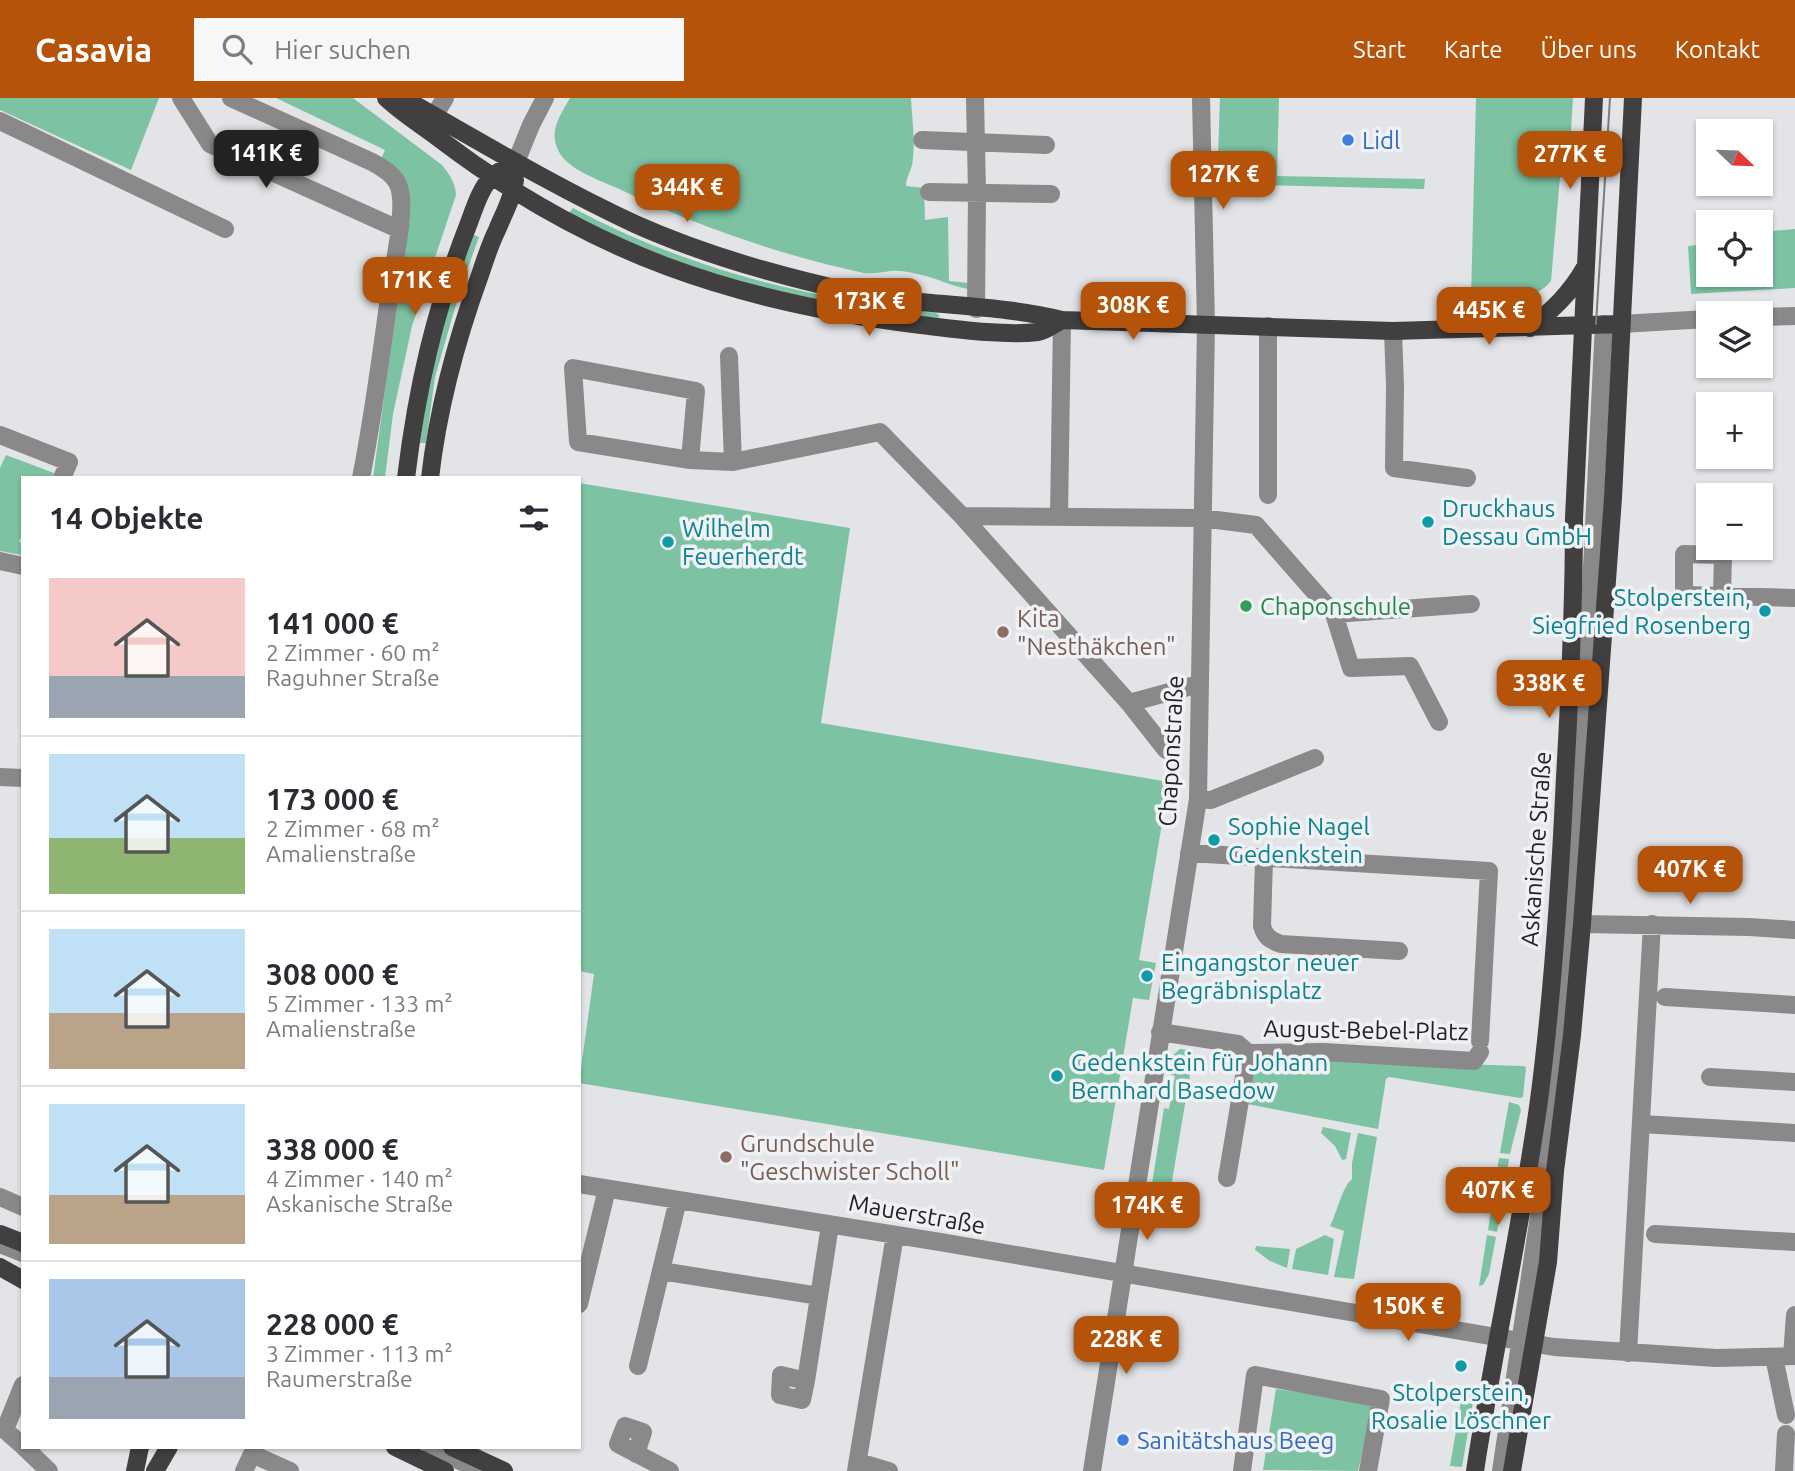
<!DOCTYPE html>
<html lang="de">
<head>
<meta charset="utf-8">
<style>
	body { margin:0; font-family:Ubuntu,sans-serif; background:#f7f7f7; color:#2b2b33; height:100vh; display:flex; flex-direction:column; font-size:26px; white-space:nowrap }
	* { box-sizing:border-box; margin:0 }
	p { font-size:23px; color:#7c7c81 }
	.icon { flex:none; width:38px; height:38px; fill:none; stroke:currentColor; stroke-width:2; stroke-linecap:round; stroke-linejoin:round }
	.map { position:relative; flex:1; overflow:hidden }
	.side { position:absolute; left:21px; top:378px; width:560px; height:973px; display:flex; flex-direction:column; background:#fff; border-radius:0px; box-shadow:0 2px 5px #0004 }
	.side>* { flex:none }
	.needle { width:46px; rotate:113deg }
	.buttons { position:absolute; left:1696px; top:21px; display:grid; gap:14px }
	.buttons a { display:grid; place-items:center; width:77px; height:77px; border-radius:0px; background:#fff; box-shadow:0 2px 5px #0004; font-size:35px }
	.price { position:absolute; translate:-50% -60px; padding:0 16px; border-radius:14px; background:#b45309; color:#fff; font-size:23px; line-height:46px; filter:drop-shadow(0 2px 4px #0008) }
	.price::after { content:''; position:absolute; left:50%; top:42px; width:21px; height:16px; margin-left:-10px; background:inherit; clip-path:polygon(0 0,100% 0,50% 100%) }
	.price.current { background:#222; color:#fff }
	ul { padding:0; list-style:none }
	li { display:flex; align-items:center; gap:21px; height:175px; padding:0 28px }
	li+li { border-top:2px solid #e1e1e2 }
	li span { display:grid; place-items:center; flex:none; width:196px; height:140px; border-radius:0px; color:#555 }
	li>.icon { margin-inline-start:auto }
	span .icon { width:84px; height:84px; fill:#fffc; stroke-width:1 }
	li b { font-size:30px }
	h2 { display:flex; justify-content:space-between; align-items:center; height:84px; padding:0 28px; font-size:30px }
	header { display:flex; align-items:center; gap:42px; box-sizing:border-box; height:98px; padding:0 35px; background:#b45309; color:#fff }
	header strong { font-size:33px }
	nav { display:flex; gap:38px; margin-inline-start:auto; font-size:24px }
	.search { width:490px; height:63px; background:#f7f7f7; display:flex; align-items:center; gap:18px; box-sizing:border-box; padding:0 24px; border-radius:0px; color:#7c7c81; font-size:26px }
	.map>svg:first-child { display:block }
	.green { fill:#7dc3a3 }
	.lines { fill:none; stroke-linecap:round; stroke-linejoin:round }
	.minor { stroke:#8a8889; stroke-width:18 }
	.major { stroke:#423f40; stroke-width:18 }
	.tram { stroke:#7a7b7d; stroke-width:2 }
	.shop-dot { fill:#3f7fe0; stroke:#f0f1f4; stroke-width:2.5 }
	.culture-dot { fill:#0f9aa8; stroke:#f0f1f4; stroke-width:2.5 }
	.leisure-dot { fill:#2e9e5b; stroke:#f0f1f4; stroke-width:2.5 }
	.education-dot { fill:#8d6e63; stroke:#f0f1f4; stroke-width:2.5 }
	.labels { text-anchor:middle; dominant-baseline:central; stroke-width:7; stroke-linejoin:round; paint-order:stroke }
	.shop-label { font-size:24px; fill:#366cbe; stroke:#f0f1f4; text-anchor:start }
	.culture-label { font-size:24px; fill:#0d838f; stroke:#f0f1f4; text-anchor:start }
	.leisure-label { font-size:24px; fill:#27864d; stroke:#f0f1f4; text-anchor:start }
	.education-label { font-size:24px; fill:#785e54; stroke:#f0f1f4; text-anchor:start }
	.street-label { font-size:24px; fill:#232324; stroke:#f0f1f4 }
</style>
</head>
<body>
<header>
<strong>Casavia</strong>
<div class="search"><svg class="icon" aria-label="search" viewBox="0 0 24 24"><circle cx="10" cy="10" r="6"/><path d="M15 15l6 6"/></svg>Hier suchen</div>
<nav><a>Start</a><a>Karte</a><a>Über uns</a><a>Kontakt</a></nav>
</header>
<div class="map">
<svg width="1795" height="1373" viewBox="0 0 1795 1373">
	<rect width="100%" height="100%" fill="#e3e4e7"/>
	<path class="green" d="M0 0H159L131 72 0 12Z
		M276 0H353L442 67C450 77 455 84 456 97L412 228 393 316 385 380H373L409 116 381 61 385 52Z
		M570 0H911C912 22 916 46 912 67 910 75 906 80 906 88L924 90 925 122 948 119 949 183 969 185 968 191C950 188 935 179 917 176 909 174 899 172 891 173 882 174 873 176 864 175 779 157 695 127 617 90 599 82 569 72 559 54 548 33 560 18 570 0Z
		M1220 0H1279L1277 78 1425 81 1424 91 1217 86Z
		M1476 0H1573L1571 32 1562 56 1551 183C1532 206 1499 201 1471 201Z
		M573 110C660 156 752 186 849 202L848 209C751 191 657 161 569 115Z
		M1795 131V190L1691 196 1688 148 1708 146V177H1760L1761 134Z
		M474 137 479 139 462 186 435 279 426 345H420L430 277 456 184Z
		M861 205 936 215 940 218 938 220 860 211Z
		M6 357 54 375 53 380H23V435L19 444 23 446 22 457 0 453V370Z
		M579 385 850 430 821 625 1169 684 1139 862 1156 865 1149 902 1133 900 1104 1072 579 985 594 876 579 873Z
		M1180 951 1194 953 1170 1095H1155L1151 1092 1164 1010 1169 1011 1175 978 1169 976 1173 957Z
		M1263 960 1523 968 1526 969 1523 999 1520 1000 1389 979 1386 981 1378 1031 1247 1006 1254 967Z
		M1509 1004 1519 1007 1521 1012 1510 1056 1500 1055Z
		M1323 1029 1351 1035 1346 1061 1342 1062 1335 1048 1321 1035Z
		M1358 1035 1377 1039 1354 1181 1334 1179 1344 1133 1330 1128C1337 1115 1342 1089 1352 1081V1065Z
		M1499 1060 1509 1061 1503 1097 1494 1095Z
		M1493 1100 1503 1101 1497 1134 1488 1132Z
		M1325 1137 1334 1141 1328 1177 1292 1171 1296 1151Z
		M1487 1137 1496 1139 1489 1176 1483 1187 1479 1188Z
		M1256 1148 1290 1151 1287 1170 1270 1163 1255 1152Z
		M1276 1291 1374 1305 1358 1373 1263 1372Z
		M1463 1291 1472 1292 1474 1298 1462 1369 1450 1368Z"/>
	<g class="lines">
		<path class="minor" d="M181 0 210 46 398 131
			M231 0 372 64C383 70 395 77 399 89 406 110 395 161 391 185 382 250 374 315 361 380
			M975 0 977 94 976 211
			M434 18 445 0
			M0 23 225 131
			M922 42 1046 47
			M516 64 531 27 545 0
			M929 94 1051 96
			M1760 219 1795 218
			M1621 226 1708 221
			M1268 228V397
			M1393 233 1395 288 1394 370 1467 380
			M729 258 733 364
			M0 337 69 364 62 380
			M690 362 696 293 573 270 578 344 690 362 733 364 880 334 962 418 1129 605 1166 652
			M962 418 1201 420 1256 427 1334 516 1351 570 1410 568 1439 624
			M1059 419 1062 222
			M0 463 23 468
			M1722 498 1723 457 1684 456V497L1795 500
			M1334 516 1471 506
			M1129 605 1199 586
			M0 679 23 680
			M1198 701 1211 702 1315 660
			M1189 755 1489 773 1480 943
			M1264 761 1262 828C1265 839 1270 842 1281 846L1399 853
			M1582 826 1749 829 1795 832
			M1665 899 1795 907
			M1566 912 1577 773 1604 226
			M1160 934 1238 946 1248 955 1227 1080
			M1248 955 1324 954 1474 963 1480 954
			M1710 979 1795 984
			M1642 1026 1795 1035
			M1540 1062 1559 898
			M579 1086 940 1144 1554 1249 1716 1260 1795 1258
			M0 1099 23 1109
			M1655 1136 1795 1144
			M0 1146 23 1155
			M661 1173 819 1198
			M579 1206 607 1091
			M1628 1255 1652 826
			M1792 1258 1795 1217
			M1774 1259 1786 1317
			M638 1268 678 1102
			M806 1283 781 1277 780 1297 802 1302 806 1283 830 1127
			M23 1287 6 1329V1333L23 1348
			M24 1349 49 1373
			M431 1349 481 1373
			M636 1356 643 1334 625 1328 618 1346 670 1373
			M859 1364 889 1373
			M244 1373 252 1356 290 1373
			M856 1373 895 1137
			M1092 1373 1198 701 1206 227 1201 0
			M1242 1373 1255 1277 1381 1301 1368 1373
			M1501 1373 1549 1051
			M1784 1373 1786 1336"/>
		<path class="major" d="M386 0C403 16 423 28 441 42 591 156 735 204 921 227 955 231 1004 238 1038 234 1046 233 1054 226 1062 222
			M403 0C479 43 555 89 635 126 704 157 779 178 852 194 921 209 994 205 1062 222L1393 233 1621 226
			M1530 230C1552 212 1570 196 1584 171
			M406 380C417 290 434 215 467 130 473 115 480 89 493 78 500 72 509 68 516 64
			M430 380C438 310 456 243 480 177 485 162 490 146 497 132 504 115 513 99 515 82
			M0 1136 23 1145
			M0 1169 23 1182
			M395 1349 445 1373
			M452 1349 504 1373
			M135 1373 140 1349
			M155 1373 169 1349
			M1475 1373C1494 1249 1522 1126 1539 1002 1553 895 1560 787 1565 679 1570 593 1574 507 1574 420L1594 0
			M1512 1373 1548 1164 1555 1073 1572 937 1582 826 1613 400 1633 0"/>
		<path class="tram" d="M1596 226 1610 0"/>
	</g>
	<g class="shop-dot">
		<circle cx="1348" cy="42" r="7"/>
		<circle cx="1123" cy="1342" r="7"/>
	</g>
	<g class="culture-dot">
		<circle cx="1428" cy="424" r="7"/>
		<circle cx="668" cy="444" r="7"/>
		<circle cx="1765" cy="513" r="7"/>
		<circle cx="1214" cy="742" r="7"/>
		<circle cx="1147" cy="878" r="7"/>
		<circle cx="1057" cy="978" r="7"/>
		<circle cx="1461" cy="1268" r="7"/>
	</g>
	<circle class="leisure-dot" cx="1246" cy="508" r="7"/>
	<g class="education-dot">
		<circle cx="1003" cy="534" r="7"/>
		<circle cx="726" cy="1059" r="7"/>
	</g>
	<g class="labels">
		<g class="shop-label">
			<text x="1362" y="42">Lidl</text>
			<text x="1137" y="1342">Sanitätshaus Beeg</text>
		</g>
		<g class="culture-label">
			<text x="1442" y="410">Druckhaus<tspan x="1442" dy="28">Dessau GmbH</tspan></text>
			<text x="682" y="430">Wilhelm<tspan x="682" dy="28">Feuerherdt</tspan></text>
			<text x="1751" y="499" text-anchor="end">Stolperstein,<tspan x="1751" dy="28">Siegfried Rosenberg</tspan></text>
			<text x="1228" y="728">Sophie Nagel<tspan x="1228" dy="28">Gedenkstein</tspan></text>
			<text x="1161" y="864">Eingangstor neuer<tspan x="1161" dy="28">Begräbnisplatz</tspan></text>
			<text x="1071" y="964">Gedenkstein für Johann<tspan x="1071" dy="28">Bernhard Basedow</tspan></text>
			<text x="1461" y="1294" text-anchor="middle">Stolperstein,<tspan x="1461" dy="28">Rosalie Löschner</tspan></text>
		</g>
		<g class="leisure-label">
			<text x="1260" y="508">Chaponschule</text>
		</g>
		<g class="education-label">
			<text x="1017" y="520">Kita<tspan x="1017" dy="28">"Nesthäkchen"</tspan></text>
			<text x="740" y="1045">Grundschule<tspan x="740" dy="28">"Geschwister Scholl"</tspan></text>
		</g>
		<g class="street-label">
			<text transform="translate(1171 653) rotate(-87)">Chaponstraße</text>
			<text transform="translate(1536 751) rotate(-86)">Askanische Straße</text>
			<text transform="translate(1366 932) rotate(1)">August-Bebel-Platz</text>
			<text transform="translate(917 1116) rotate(10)">Mauerstraße</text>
		</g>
	</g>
</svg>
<div class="buttons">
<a><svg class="needle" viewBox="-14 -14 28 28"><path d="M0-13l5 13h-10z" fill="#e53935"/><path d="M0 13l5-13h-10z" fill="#7c7c81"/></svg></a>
<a><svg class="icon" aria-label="locate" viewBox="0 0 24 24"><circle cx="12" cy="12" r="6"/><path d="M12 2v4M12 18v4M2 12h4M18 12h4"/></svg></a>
<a><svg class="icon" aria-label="layers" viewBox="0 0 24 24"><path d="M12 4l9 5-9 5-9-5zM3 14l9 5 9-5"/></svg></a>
<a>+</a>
<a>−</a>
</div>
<b class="price current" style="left:266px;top:92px">141K €</b>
<b class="price" style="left:1570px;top:93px">277K €</b>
<b class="price" style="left:1223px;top:113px">127K €</b>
<b class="price" style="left:687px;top:126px">344K €</b>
<b class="price" style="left:415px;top:219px">171K €</b>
<b class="price" style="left:869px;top:240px">173K €</b>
<b class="price" style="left:1133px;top:244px">308K €</b>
<b class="price" style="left:1489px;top:249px">445K €</b>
<b class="price" style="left:1549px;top:622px">338K €</b>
<b class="price" style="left:1690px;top:808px">407K €</b>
<b class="price" style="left:1498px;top:1129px">407K €</b>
<b class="price" style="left:1147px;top:1144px">174K €</b>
<b class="price" style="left:1408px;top:1245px">150K €</b>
<b class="price" style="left:1126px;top:1278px">228K €</b>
<section class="side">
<h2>14 Objekte<svg class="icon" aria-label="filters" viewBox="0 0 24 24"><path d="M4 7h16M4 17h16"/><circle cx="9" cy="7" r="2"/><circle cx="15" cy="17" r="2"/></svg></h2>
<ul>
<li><span style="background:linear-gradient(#f6c9c9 70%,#9aa5b1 0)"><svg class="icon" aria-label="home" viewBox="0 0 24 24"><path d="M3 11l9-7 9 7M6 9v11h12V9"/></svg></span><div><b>141 000 €</b><p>2 Zimmer · 60 m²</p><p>Raguhner Straße</p></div></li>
<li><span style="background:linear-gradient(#bfe0f5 60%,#8fb573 0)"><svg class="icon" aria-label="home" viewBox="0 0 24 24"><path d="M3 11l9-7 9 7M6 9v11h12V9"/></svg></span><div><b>173 000 €</b><p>2 Zimmer · 68 m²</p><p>Amalienstraße</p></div></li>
<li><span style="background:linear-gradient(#bfe0f5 60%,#b9a48a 0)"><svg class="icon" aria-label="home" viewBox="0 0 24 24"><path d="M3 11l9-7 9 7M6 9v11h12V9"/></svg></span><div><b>308 000 €</b><p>5 Zimmer · 133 m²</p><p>Amalienstraße</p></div></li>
<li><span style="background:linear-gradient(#bfe0f5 65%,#b9a48a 0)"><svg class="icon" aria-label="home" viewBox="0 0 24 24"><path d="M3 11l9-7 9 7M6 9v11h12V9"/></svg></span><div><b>338 000 €</b><p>4 Zimmer · 140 m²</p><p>Askanische Straße</p></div></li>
<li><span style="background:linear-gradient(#a9c7e8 70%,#9aa5b1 0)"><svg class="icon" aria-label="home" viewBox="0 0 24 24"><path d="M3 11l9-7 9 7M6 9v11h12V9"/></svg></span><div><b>228 000 €</b><p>3 Zimmer · 113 m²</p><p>Raumerstraße</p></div></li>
</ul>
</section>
</div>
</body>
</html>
